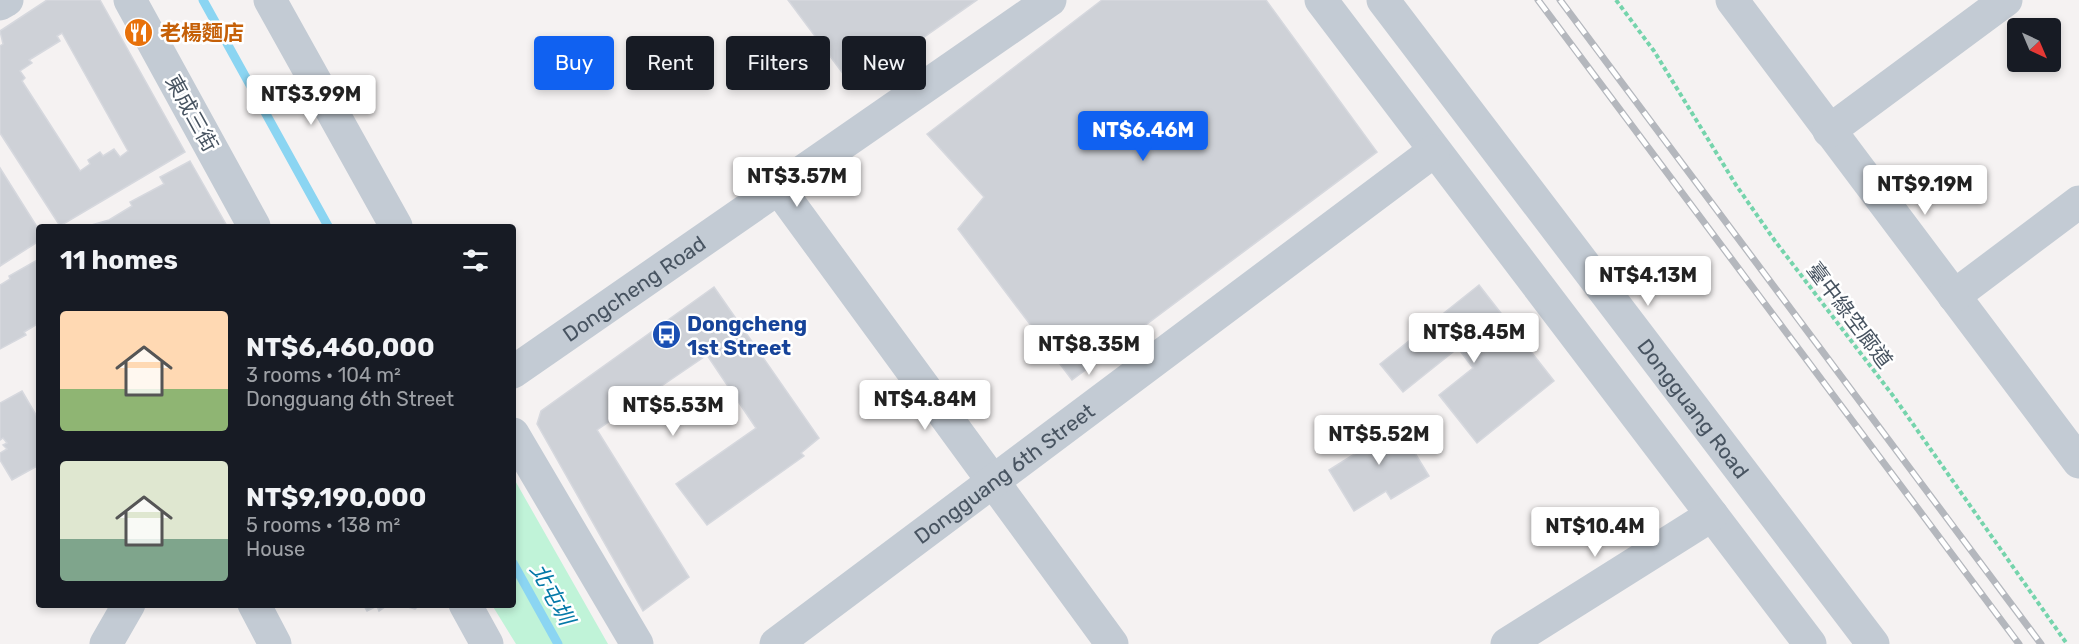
<!DOCTYPE html>
<html lang="en">
<head>
<meta charset="utf-8">
<style>
	body { margin:0; font-family:Rubik,"Noto Sans TC",sans-serif; background:#242831; color:#f1f3f6; height:100vh; display:flex; flex-direction:column; font-size:22px; white-space:nowrap }
	* { box-sizing:border-box; margin:0 }
	p { font-size:20px; color:#9ea1a6 }
	.icon { flex:none; width:33px; height:33px; fill:none; stroke:currentColor; stroke-width:2; stroke-linecap:round; stroke-linejoin:round }
	.map { position:relative; flex:1; overflow:hidden }
	.panel { position:absolute; left:36px; top:224px; width:480px; height:384px; display:flex; flex-direction:column; background:#171b24; border-radius:6px; box-shadow:0 3px 9px #0003 }
	.panel>* { flex:none }
	.top-card { position:absolute; left:534px; top:36px; width:570px; height:54px; display:flex; gap:12px }
	.needle { width:39px; rotate:136deg }
	.tools { position:absolute; left:2007px; top:18px; display:grid; gap:12px }
	.tools a { display:grid; place-items:center; width:54px; height:54px; border-radius:6px; background:#171b24; box-shadow:0 3px 9px #0003; font-size:30px }
	.price { position:absolute; translate:-50% -51px; padding:0 14px; border-radius:6px; background:#fff; color:#222; font-size:20px; line-height:39px; filter:drop-shadow(0 2px 3px #0008) }
	.price::after { content:''; position:absolute; left:50%; top:36px; width:18px; height:14px; margin-left:-9px; background:inherit; clip-path:polygon(0 0,100% 0,50% 100%) }
	.price.current { background:#1061f1; color:#fff }
	ul { padding:0; list-style:none }
	li { display:flex; align-items:center; gap:18px; height:150px; padding:0 24px }
	li span { display:grid; place-items:center; flex:none; width:168px; height:120px; border-radius:6px; color:#555 }
	li>.icon { margin-inline-start:auto }
	span .icon { width:72px; height:72px; fill:#fffc; stroke-width:1 }
	li b { font-size:26px }
	h2 { display:flex; justify-content:space-between; align-items:center; height:72px; padding:0 24px; font-size:26px }
	.tag { padding:0 21px; border-radius:6px; background:#171b24; box-shadow:0 3px 9px #0003; font-size:21px; line-height:54px }
	.tag.current { background:#1061f1; color:#fff }
	.map>svg:first-child { display:block }
	.green { fill:#c0f3d8 }
	.lines { fill:none; stroke-linecap:round; stroke-linejoin:round }
	.stream { stroke:#8bd5f2; stroke-width:9 }
	.building { fill:#ced1d7; stroke:#d6d8de; stroke-width:1.5; fill-rule:evenodd }
	.path { stroke:#75d4ac; stroke-width:4; stroke-dasharray:4.5 3; stroke-linecap:butt }
	.minor { stroke:#c3cbd4; stroke-width:33 }
	.rail-casing { stroke:#b4b7bd; stroke-width:7 }
	.rail { stroke:#fff; stroke-width:4.5; stroke-dasharray:14; stroke-linecap:butt }
	.labels { text-anchor:middle; dominant-baseline:central; stroke-width:5; stroke-linejoin:round; paint-order:stroke }
	.food-label { font-size:21px; font-weight:bold; fill:#c56008; stroke:#fff; text-anchor:start }
	.street-label { font-size:21px; fill:#485461; stroke:#fff }
	.transit-label { font-size:21px; font-weight:bold; fill:#164399; stroke:#fff; text-anchor:start }
	.water-label { font-size:22px; font-style:italic; fill:#0479a8; stroke:#fff }
</style>
</head>
<body>
<div class="map">
<svg width="2079" height="644" viewBox="0 0 2079 644">
	<rect width="100%" height="100%" fill="#f5f2f2"/>
	<path class="green" d="M513 477 608 644H516L492 605 513 604Z"/>
	<g class="lines">
		<path class="stream" d="M203 0 328 226
			M513 563 558 644"/>
	</g>
	<path class="building" d="M47 0H100L185 152 60 226 0 133V46L3 44 0 31ZM62 33 128 151 120 157 114 149 103 156 100 152 88 160 90 164 80 171 22 81 25 78 20 71 32 63 29 60 60 41 57 36Z
		M788 0H977L853 87Z
		M1102 0H1266L1377 152 1072 380 958 229 984 197 927 134Z
		M190 161 227 226H88L109 220 132 206 130 202 164 184 160 177Z
		M0 168 39 230V241L0 266Z
		M39 259V323L24 332 26 335 0 349V285L10 279 9 276Z
		M1479 285 1554 381 1477 443 1439 395 1473 368 1458 348 1403 392 1380 364Z
		M714 287 819 438 801 453 804 456 707 525 676 484 756 428 707 355 597 430 689 577 643 611 537 424 541 411Z
		M22 391 39 420V465L12 480 0 460V453L7 449 3 445 7 443 3 438 0 440V403Z
		M1393 417 1429 476 1391 499 1386 491 1354 511 1329 470 1361 450 1355 441Z
		M363 604H389L379 611 377 606 367 611Z
		M396 604H421L415 609Z"/>
	<g class="lines">
		<path class="path" d="M1616 0 1654 51 1736 185 1775 241 1894 397 2067 644"/>
		<g class="minor">
			<path d="M130 0 254 226"/>
			<path d="M270 0 396 226"/>
			<path d="M1321 0 1810 644"/>
			<path id="s1" d="M1383 0 1873 644"/>
			<path d="M1732 0 2079 462"/>
			<path d="M0 4 7 0"/>
			<path d="M1829 131 2006 0"/>
			<path d="M779 189 1112 644"/>
			<path d="M1954 296 2079 202"/>
			<path id="s2" d="M513 372 1050 0"/>
			<path d="M513 434 637 644"/>
			<path d="M254 604 275 644"/>
			<path d="M465 604 487 644"/>
			<path d="M106 644 129 604"/>
			<path id="s3" d="M776 644 1434 151"/>
			<path d="M1507 644 1712 515"/>
		</g>
		<defs>
			<path id="rail" d="M1538 0 2019 644
				M1560 0 2041 644"/>
		</defs>
		<use href="#rail" class="rail-casing"/>
		<use href="#rail" class="rail"/>
	</g>
	<defs>
		<symbol id="restaurant-disc" viewBox="-11 -11 22 22"><circle r="9.5" fill="#e8710a" stroke="#fff"/><path d="M-5-6h1v4h1v-4h1v4h1v-4h1v5L-1.5 .5V6h-2V.5L-5-1ZM5-6V6H3V1.5H1.5Q1.5-4 5-6Z" fill="#fff"/></symbol>
		<symbol id="bus-disc" viewBox="-11 -11 22 22"><circle r="9.5" fill="#1a4fb4" stroke="#fff"/><path d="M-5-6H5V4H4V6H2V4H-2V6H-4V4H-5ZM-3.5-4V0h7V-4ZM-3.5 1.2v1.5H-2V1.2ZM2 1.2v1.5H3.5V1.2Z" fill="#fff"/></symbol>
	</defs>
	<g fill-rule="evenodd">
		<use href="#restaurant-disc" x="122" y="16" width="33" height="33"/>
		<use href="#bus-disc" x="650" y="318" width="33" height="33"/>
	</g>
	<g class="labels">
		<g class="food-label">
			<text x="160" y="32">老楊麵店</text>
		</g>
		<g class="street-label">
			<text transform="translate(192 113) rotate(61)">東成三街</text>
			<text stroke="none"><textPath href="#s2" startOffset="147">Dongcheng Road</textPath></text>
			<text transform="translate(1850 315) rotate(53)">臺中綠空廊道</text>
			<text stroke="none"><textPath href="#s1" startOffset="513">Dongguang Road</textPath></text>
			<text stroke="none"><textPath href="#s3" startOffset="285">Dongguang 6th Street</textPath></text>
		</g>
		<g class="transit-label">
			<text x="687" y="323">Dongcheng<tspan x="687" dy="24">1st Street</tspan></text>
		</g>
		<g class="water-label">
			<text transform="translate(552 594) rotate(61)">北屯圳</text>
		</g>
	</g>
</svg>
<div class="tools">
<a><svg class="needle" viewBox="-14 -14 28 28"><path d="M0-13l5 13h-10z" fill="#e53935"/><path d="M0 13l5-13h-10z" fill="#9ea1a6"/></svg></a>
</div>
<b class="price" style="left:311px;top:126px">NT$3.99M</b>
<b class="price current" style="left:1143px;top:162px">NT$6.46M</b>
<b class="price" style="left:797px;top:208px">NT$3.57M</b>
<b class="price" style="left:1925px;top:216px">NT$9.19M</b>
<b class="price" style="left:1648px;top:307px">NT$4.13M</b>
<b class="price" style="left:1474px;top:364px">NT$8.45M</b>
<b class="price" style="left:1089px;top:376px">NT$8.35M</b>
<b class="price" style="left:925px;top:431px">NT$4.84M</b>
<b class="price" style="left:673px;top:437px">NT$5.53M</b>
<b class="price" style="left:1379px;top:466px">NT$5.52M</b>
<b class="price" style="left:1595px;top:558px">NT$10.4M</b>
<div class="top-card">
<a class="tag current">Buy</a>
<a class="tag">Rent</a>
<a class="tag">Filters</a>
<a class="tag">New</a>
</div>
<section class="panel">
<h2>11 homes<svg class="icon" aria-label="filters" viewBox="0 0 24 24"><path d="M4 7h16M4 17h16"/><circle cx="9" cy="7" r="2"/><circle cx="15" cy="17" r="2"/></svg></h2>
<ul>
<li><span style="background:linear-gradient(#ffd9b3 65%,#8fb573 0)"><svg class="icon" aria-label="home" viewBox="0 0 24 24"><path d="M3 11l9-7 9 7M6 9v11h12V9"/></svg></span><div><b>NT$6,460,000</b><p>3 rooms · 104 m²</p><p>Dongguang 6th Street</p></div></li>
<li><span style="background:linear-gradient(#dfe7d0 65%,#7fa58c 0)"><svg class="icon" aria-label="home" viewBox="0 0 24 24"><path d="M3 11l9-7 9 7M6 9v11h12V9"/></svg></span><div><b>NT$9,190,000</b><p>5 rooms · 138 m²</p><p>House</p></div></li>
</ul>
</section>
</div>
</body>
</html>
